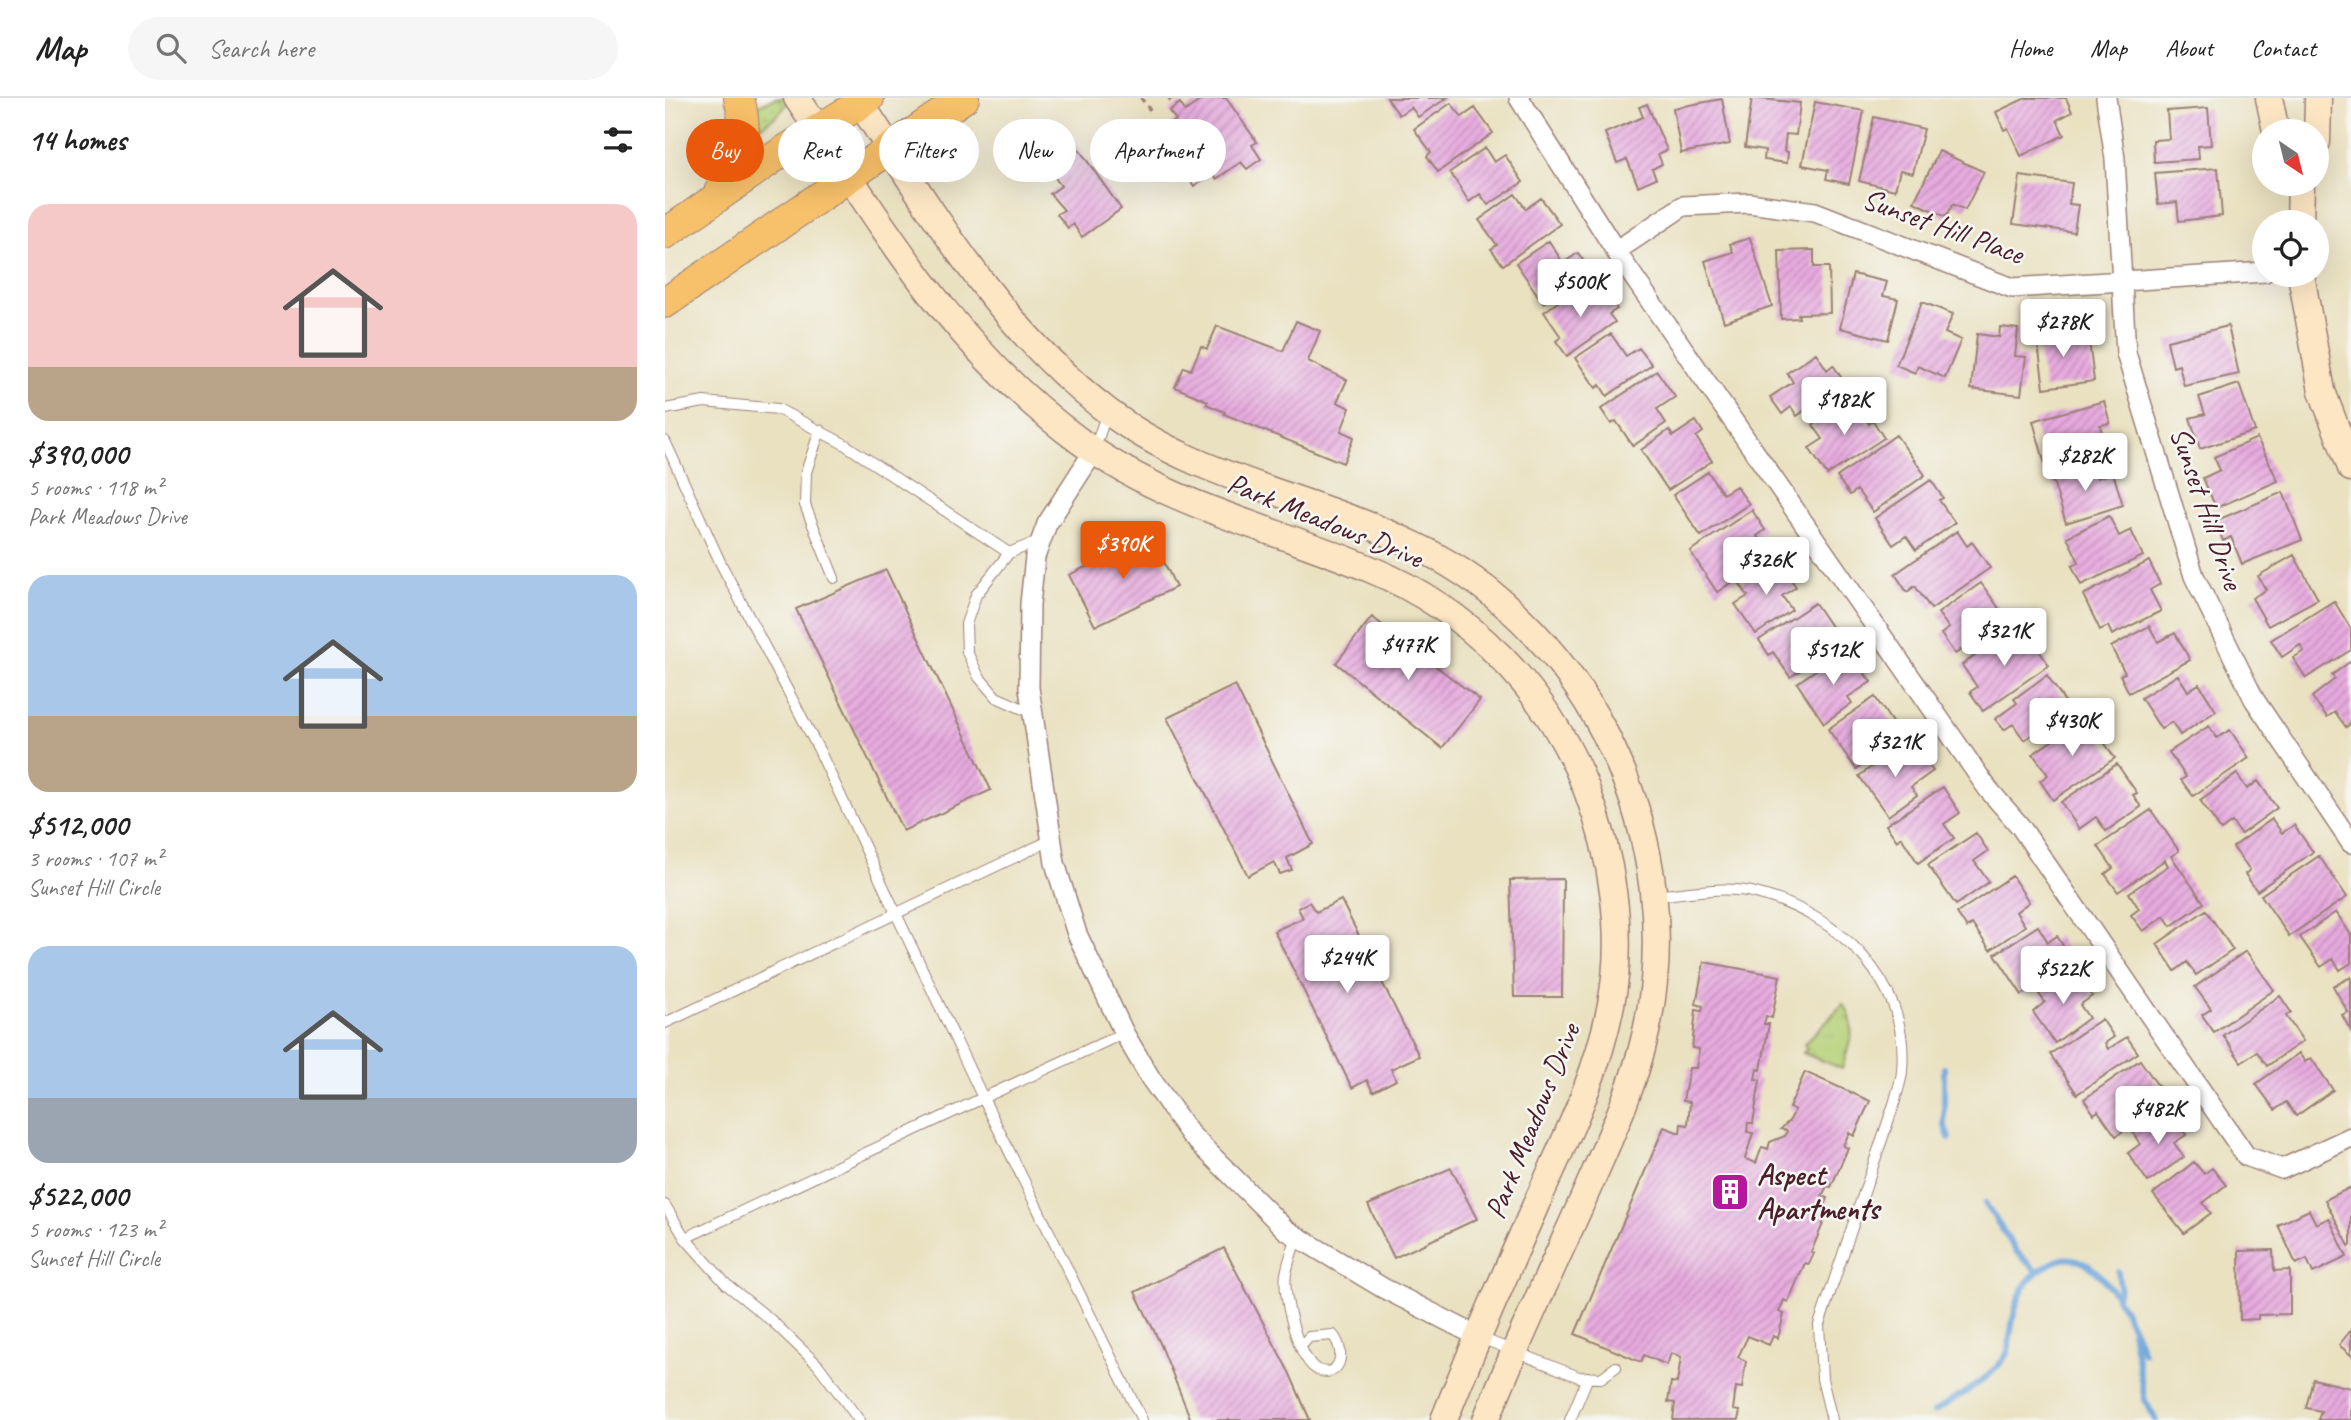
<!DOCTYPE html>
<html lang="en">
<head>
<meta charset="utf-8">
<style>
	body { margin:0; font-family:Caveat,sans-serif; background:#f6f6f6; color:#222; height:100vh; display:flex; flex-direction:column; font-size:26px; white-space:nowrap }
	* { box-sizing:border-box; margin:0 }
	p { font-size:23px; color:#767676 }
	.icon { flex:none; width:38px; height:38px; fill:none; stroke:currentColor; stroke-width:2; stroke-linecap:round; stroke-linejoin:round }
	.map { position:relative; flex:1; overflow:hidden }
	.panel { display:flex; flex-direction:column; background:#fff; width:665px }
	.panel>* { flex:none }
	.guide { position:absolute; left:21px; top:21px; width:665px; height:63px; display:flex; gap:14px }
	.needle { width:46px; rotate:145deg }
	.fabs { position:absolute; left:1587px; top:21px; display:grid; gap:14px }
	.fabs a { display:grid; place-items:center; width:77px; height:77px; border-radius:50%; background:#fff; box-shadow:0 7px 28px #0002; font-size:35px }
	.price { position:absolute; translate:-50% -60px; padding:0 16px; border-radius:7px; background:#fff; color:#222; font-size:23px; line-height:46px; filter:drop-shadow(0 2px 4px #0008) }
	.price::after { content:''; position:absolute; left:50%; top:42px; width:21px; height:16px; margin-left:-10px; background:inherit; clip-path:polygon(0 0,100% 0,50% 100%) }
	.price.selected { background:#ea580c; color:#fff }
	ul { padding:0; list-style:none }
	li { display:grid; align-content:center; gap:14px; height:371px; padding:0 28px }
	li span { display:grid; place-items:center; height:217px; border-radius:21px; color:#555 }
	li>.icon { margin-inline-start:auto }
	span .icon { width:126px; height:126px; fill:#fffc; stroke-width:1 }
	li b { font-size:30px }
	h2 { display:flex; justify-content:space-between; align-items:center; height:84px; padding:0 28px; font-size:30px }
	.chip { padding:0 24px; border-radius:32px; background:#fff; box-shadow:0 7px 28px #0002; font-size:24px; line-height:63px }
	.chip.selected { background:#ea580c; color:#fff }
	header { display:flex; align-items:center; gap:42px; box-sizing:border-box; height:98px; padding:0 35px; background:#fff; border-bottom:2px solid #e0e0e0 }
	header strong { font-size:33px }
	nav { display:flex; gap:38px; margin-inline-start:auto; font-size:24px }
	.search { width:490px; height:63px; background:#f6f6f6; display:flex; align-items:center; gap:18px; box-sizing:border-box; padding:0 24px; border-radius:38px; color:#767676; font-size:26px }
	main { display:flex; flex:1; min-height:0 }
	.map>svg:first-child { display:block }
	.grass { fill:url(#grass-dots); stroke:#7f7850; stroke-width:2 }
	.park { fill:url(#park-tufts); stroke:#7f7850; stroke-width:2 }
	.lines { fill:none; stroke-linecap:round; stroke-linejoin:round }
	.stream { stroke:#6ca4da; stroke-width:6 }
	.building { fill:url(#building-hatch) }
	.lane-casing { stroke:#9a8076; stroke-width:12 }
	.street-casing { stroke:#9a8076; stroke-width:22 }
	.secondary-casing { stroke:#9a8076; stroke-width:29 }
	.primary-casing { stroke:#9a8076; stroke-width:32 }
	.path { stroke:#9a8076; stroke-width:3.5; stroke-dasharray:5 5; stroke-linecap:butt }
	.lane { stroke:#fff; stroke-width:10 }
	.street { stroke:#fff; stroke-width:19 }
	.secondary { stroke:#fce6c4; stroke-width:26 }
	.primary { stroke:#f7c06b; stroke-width:30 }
	.labels { text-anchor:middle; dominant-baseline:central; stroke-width:5; stroke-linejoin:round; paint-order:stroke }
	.street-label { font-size:30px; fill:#4a1f2b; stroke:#f6f6f2 }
	.poi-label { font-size:30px; font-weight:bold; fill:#4a1f2b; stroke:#f6f6f2; text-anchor:start }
</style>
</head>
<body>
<header>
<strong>Map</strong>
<div class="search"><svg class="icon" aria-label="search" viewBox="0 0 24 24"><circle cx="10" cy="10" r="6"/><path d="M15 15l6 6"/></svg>Search here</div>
<nav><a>Home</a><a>Map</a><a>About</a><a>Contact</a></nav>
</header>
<main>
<section class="panel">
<h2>14 homes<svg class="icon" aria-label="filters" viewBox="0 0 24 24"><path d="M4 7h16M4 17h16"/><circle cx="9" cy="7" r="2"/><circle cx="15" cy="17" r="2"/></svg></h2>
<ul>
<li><span style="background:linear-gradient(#f6c9c9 75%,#b9a48a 0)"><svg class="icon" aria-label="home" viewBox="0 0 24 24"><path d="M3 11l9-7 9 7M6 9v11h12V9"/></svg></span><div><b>$390,000</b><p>5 rooms · 118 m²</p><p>Park Meadows Drive</p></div></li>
<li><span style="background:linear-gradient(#a9c7e8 65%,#b9a48a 0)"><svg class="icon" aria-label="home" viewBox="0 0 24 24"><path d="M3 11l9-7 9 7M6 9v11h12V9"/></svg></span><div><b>$512,000</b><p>3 rooms · 107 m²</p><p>Sunset Hill Circle</p></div></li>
<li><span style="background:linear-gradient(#a9c7e8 70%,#9aa5b1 0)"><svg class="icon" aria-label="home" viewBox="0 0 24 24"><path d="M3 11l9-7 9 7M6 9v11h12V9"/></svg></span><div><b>$522,000</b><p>5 rooms · 123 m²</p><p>Sunset Hill Circle</p></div></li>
</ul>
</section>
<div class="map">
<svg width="1686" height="1322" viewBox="0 0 1686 1322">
	<defs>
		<pattern id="grass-dots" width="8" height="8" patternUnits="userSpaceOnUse" patternTransform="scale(1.75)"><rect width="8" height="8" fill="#b4d076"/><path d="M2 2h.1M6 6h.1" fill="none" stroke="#9cb266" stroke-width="1.8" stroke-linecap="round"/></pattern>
		<pattern id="park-tufts" width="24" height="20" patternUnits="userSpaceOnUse" patternTransform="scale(1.75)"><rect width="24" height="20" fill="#b4d076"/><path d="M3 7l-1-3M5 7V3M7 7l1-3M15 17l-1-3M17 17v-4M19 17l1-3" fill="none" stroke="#9cb266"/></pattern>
		<pattern id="building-hatch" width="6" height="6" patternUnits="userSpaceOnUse" patternTransform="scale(1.75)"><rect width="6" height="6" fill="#e7abdf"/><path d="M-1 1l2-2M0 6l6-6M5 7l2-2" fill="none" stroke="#bd8bb5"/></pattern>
	</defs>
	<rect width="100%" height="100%" fill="#f6f6f2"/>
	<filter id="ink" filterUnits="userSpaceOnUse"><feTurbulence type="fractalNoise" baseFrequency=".0143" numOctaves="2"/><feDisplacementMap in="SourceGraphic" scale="14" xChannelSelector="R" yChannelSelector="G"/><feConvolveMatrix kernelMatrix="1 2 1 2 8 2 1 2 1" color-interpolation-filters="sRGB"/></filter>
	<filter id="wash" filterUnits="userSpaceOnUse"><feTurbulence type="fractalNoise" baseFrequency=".00686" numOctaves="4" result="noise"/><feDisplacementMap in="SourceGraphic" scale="28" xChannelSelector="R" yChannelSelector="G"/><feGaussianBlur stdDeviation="1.57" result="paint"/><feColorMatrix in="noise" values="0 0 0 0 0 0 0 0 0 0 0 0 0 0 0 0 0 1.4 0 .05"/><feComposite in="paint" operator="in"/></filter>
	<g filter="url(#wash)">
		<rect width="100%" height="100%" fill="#eae1c1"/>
		<path class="grass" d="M110 0H124C119 15 107 21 95 29L87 10Z"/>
		<path class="park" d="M1178 906C1195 925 1183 949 1177 971L1138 955 1142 950 1139 946Z"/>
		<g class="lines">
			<path class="stream" d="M1279 970V1026L1284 1040
				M1320 1105 1351 1153 1371 1173
				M1452 1198 1455 1190 1453 1174
				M1467 1234 1480 1303 1491 1322
				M1269 1314C1294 1297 1327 1282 1343 1254 1346 1234 1348 1209 1358 1191 1364 1179 1373 1172 1385 1166 1430 1139 1465 1221 1478 1254"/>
		</g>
		<g id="blocks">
			<path class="building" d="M539 0H561L592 44 587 47 596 61 582 71 576 64 551 81 547 75 529 88 492 35 511 22 504 13 515 5 520 13Z
				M722 0H782L753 19 746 9 734 17Z
				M1087 0 1135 5 1131 37 1121 36 1119 53 1123 54 1122 65 1099 62 1100 52 1080 49Z
				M1361 0H1401L1407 14 1392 22 1399 37 1356 58 1343 30 1339 32 1331 14Z
				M1057 1 1065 46 1016 55 1008 10Z
				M1150 4 1199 13 1184 86 1161 81 1163 72 1137 67Z
				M786 5 797 19 810 10 828 35 773 74 762 58 766 54 749 31Z
				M982 6 1002 52 993 56 997 66 987 71 991 80 973 88 962 61 952 65 940 35 978 19 974 9Z
				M1543 10 1546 47 1533 48 1534 61 1489 64 1488 42 1504 41 1502 13Z
				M1209 19 1259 31 1248 75 1235 72 1230 92 1194 83Z
				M411 47 456 111 417 139 408 126 403 130 392 116 399 112 385 96 396 88 381 67Z
				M820 50 829 64 840 57 858 84 823 107 815 96 804 104 785 74Z
				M1274 53 1319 74 1300 112 1288 106 1281 119 1249 104Z
				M1553 70 1557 118 1514 123 1512 104 1493 106 1490 75Z
				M1355 78 1407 85 1404 106 1413 107 1409 134 1348 126Z
				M850 96 861 111 876 100 895 126 838 167 826 151 832 147 814 122Z
				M1085 140 1107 208 1059 224 1040 163 1068 154 1065 146Z
				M884 143 898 165 913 155 920 165 911 171 917 180 878 205 851 165Z
				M1149 152V169H1164L1165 215 1133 216 1134 220 1116 221 1114 153Z
				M1188 176 1222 184 1218 198 1233 201 1223 242 1175 230Z
				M913 190 924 205 940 194 952 211 944 216 950 224 902 258 891 243 896 239 879 214Z
				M1257 204 1288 216 1280 235 1296 242 1280 280 1253 268 1250 275 1231 267Z
				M631 223 655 233 643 263 682 282 672 304 685 310 676 333 689 339 678 365 559 316 560 314 541 306 543 303 510 289 519 269 526 272 536 248 542 251 552 228 618 253Z
				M1563 228 1574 276 1519 288 1514 267 1508 269 1502 243Z
				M1335 229 1353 231 1350 258 1361 259 1356 297 1306 291 1312 236 1334 239Z
				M1399 229 1402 246 1424 243 1429 283 1379 290 1371 232Z
				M946 236 961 258 974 250 987 267 942 298 935 287 931 290 910 260Z
				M1151 255 1162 272 1168 267 1185 293 1145 320 1140 312 1132 318 1126 309 1117 316 1105 299 1128 284 1122 275Z
				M992 273 1010 299 992 311 1001 325 968 348 951 323 946 326 936 311Z
				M1574 286 1590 333 1535 351 1525 320 1540 316 1534 299Z
				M1187 301 1204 326 1208 323 1219 340 1162 377 1144 350 1158 341 1148 327Z
				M1439 303 1445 325 1435 327 1442 353 1381 370 1368 323Z
				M1031 323 1038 334 1031 339 1047 363 1003 392 976 352 1004 332 1008 338Z
				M1231 337 1260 377 1208 414 1192 392 1185 397 1172 379Z
				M1592 340 1613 383 1551 410 1538 380 1555 372 1549 359Z
				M1427 365 1432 380 1448 375 1458 407 1401 425 1386 377Z
				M1043 374 1058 396 1071 388 1084 406 1036 438 1008 397Z
				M1266 382 1278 400 1274 402 1290 425 1251 452 1241 438 1228 447 1210 420Z
				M1618 394 1637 442 1577 466 1566 439 1558 443 1550 423Z
				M1087 412 1100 432 1092 438 1106 458 1052 494 1025 453Z
				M1444 418 1454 438 1466 432 1478 458 1416 487 1407 468 1414 464 1402 439Z
				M1292 433 1302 448 1307 444 1325 470 1266 511 1250 488 1242 494 1230 476Z
				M486 437 511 489 430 528 404 477Z
				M1629 457 1653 501 1603 528 1587 500 1601 492 1593 478Z
				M1113 461 1131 489 1117 498 1127 512 1091 536 1070 506 1083 498 1075 486Z
				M1484 463 1495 486 1485 492 1496 513 1447 537 1443 528 1435 532 1418 497Z
				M221 472 326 692 238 733 131 511Z
				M1316 485 1345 526 1317 546 1313 540 1290 556 1276 536 1284 530 1273 515Z
				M1669 503 1686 531V552L1641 580 1628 560 1639 553 1635 547 1617 559 1606 542Z
				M1150 505 1167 530 1152 541 1161 556 1125 579 1108 554 1104 557 1094 542Z
				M707 519 815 602 777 650 671 565Z
				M1484 528 1493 544 1510 535 1525 562 1464 595 1455 577 1460 575 1446 549Z
				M1351 529 1360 542 1364 538 1384 567 1318 613 1305 594 1312 589 1297 567Z
				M1174 556 1185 572 1193 566 1206 584 1183 599 1187 605 1159 625 1132 585Z
				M1686 563V625L1681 629 1670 614 1662 619 1647 599 1670 581 1667 577Z
				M1382 577 1409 617 1373 643 1368 636 1359 642 1348 626 1339 632 1330 621 1352 605 1349 601Z
				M1513 577 1523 593 1534 586 1551 613 1515 637 1507 624 1496 631 1476 600Z
				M570 587 648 746 622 760 627 772 615 776 609 764 583 778 502 620Z
				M1210 599 1228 626 1216 634 1225 647 1191 671 1163 631Z
				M1421 619 1450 660 1388 702 1375 683 1383 677 1368 656Z
				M1544 628 1552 640 1565 632 1584 660 1528 698 1516 682 1521 679 1504 654Z
				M1238 646 1250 663 1257 658 1268 673 1246 689 1252 697 1223 718 1194 678Z
				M1452 666 1472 695 1468 697 1476 709 1441 733 1431 719 1414 731 1396 704Z
				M1572 676 1582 691 1593 683 1612 710 1576 736 1567 724 1556 732 1535 702Z
				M1278 689 1295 715 1279 726 1289 740 1253 765 1236 739 1232 743 1221 727Z
				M1486 712 1514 753 1506 758 1539 805 1506 828 1499 818 1478 833 1466 817 1474 811 1464 795 1503 768 1500 762 1453 794 1440 776 1448 770 1433 748Z
				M1607 721 1617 735 1629 727 1648 754 1592 793 1580 776 1585 772 1568 749Z
				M1311 735 1323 753 1309 763 1324 784 1291 807 1263 767Z
				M1654 758 1682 799 1624 838 1596 797Z
				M1347 778 1364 804 1351 814 1360 828 1325 852 1307 826 1302 830 1292 815Z
				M898 781 897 899H849L845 782Z
				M676 802 754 958 726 971 731 982 708 994 702 982 687 990 609 833 638 820 633 810 644 804 651 814Z
				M1541 812 1568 852 1531 877 1522 864 1510 873 1492 846Z
				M1671 814 1686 837V865L1675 872 1668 861 1656 869 1635 839Z
				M1373 828 1383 844 1392 838 1403 856 1381 870 1386 878 1357 897 1330 856Z
				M1581 853 1609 892 1549 934 1537 917 1546 911 1530 889Z
				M1039 864 1115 878 1107 920 1101 918 1099 926H1104L1096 972 1092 971 1090 981 1095 982 1088 1025H1083L1082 1034 1088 1035 1080 1061 1091 1065 1097 1049 1103 1051 1105 1044 1120 1038 1122 1033 1116 1031 1125 1022 1130 1012 1124 1010 1140 974 1205 1003 1189 1038 1184 1035 1178 1048 1183 1050 1166 1089 1162 1088 1157 1098 1163 1100 1158 1112 1163 1114 1146 1154 1149 1155 1144 1166 1140 1165 1123 1204 1119 1202 1114 1214 1119 1216 1113 1240 1108 1238 1104 1247 1083 1238 1073 1259 1081 1263 1077 1290 1071 1289 1068 1312 1075 1313 1073 1322H1008L1010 1305 1003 1304 1006 1284 1012 1285 1016 1259 1006 1255 1002 1267 979 1257 976 1264 910 1236 999 1029 1015 1035 1016 1026 1023 1027 1025 1004 1018 1003 1024 970H1031L1034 951 1027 950 1031 912 1037 913 1038 908 1031 906Z
				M1408 871 1427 898 1415 907 1424 920 1390 945 1368 914 1380 904 1374 896Z
				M1686 879V933L1677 917 1683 914 1668 888Z
				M1615 898 1626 914 1621 918 1638 943 1602 968 1592 954 1576 964 1558 937Z
				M1437 921 1449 939 1440 945 1443 951 1462 939 1473 955 1412 996 1385 956Z
				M1634 955 1640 964 1646 960 1668 992 1631 1018 1621 1004 1610 1012 1591 986Z
				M1475 962 1493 988 1476 999 1486 1014 1451 1038 1433 1013 1429 1016 1419 1001Z
				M1503 1011 1521 1037 1509 1045 1519 1059 1483 1084 1463 1055 1475 1046 1468 1035Z
				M1529 1064 1539 1076 1547 1070 1561 1087 1538 1105 1546 1115 1519 1135 1488 1096Z
				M786 1070 812 1121 729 1160 703 1107Z
				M1686 1089V1147L1684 1148 1660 1102Z
				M1644 1112 1651 1126 1664 1120 1682 1159 1648 1175 1642 1161 1631 1166 1613 1127Z
				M559 1150 625 1276 645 1322H526L524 1317 495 1245 470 1194Z
				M1608 1152 1609 1173 1625 1172V1216L1593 1217V1221L1575 1222 1574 1153Z
				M1686 1232V1257L1674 1247Z
				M1648 1281 1686 1290V1322H1653L1656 1313 1641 1310Z"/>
		</g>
	</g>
	<g filter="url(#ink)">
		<use href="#blocks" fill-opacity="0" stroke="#9a8076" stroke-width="2"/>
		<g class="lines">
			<defs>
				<path id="lane" d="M0 311 39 304 113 311 179 346 344 455
					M155 332 141 374 140 407 169 480
					M0 343 56 466 154 652 318 1000 20 1140 61 1186 107 1223 153 1267 194 1322
					M429 353 442 314
					M367 615 331 599 314 579 302 554 301 526 311 497 344 455 376 442
					M990 798C1022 795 1059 787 1091 795 1172 816 1245 882 1237 972 1237 982 1232 993 1230 1003L1154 1227 1157 1281 1167 1322
					M0 925 386 742
					M459 935 318 1000 477 1322
					M0 1107 20 1140
					M632 1139C628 1151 623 1164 621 1176 617 1196 633 1263 653 1272 675 1281 682 1254 668 1237L644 1239 636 1248
					M816 1240 914 1279 936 1280 951 1269
					M905 1322 923 1279"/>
				<path id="street" d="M854 0 954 158 1323 691 1355 728 1581 1058 1617 1071 1686 1039
					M1441 0 1450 61 1461 255 1529 478 1589 601 1686 745
					M951 153 1018 108 1084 105 1150 114 1347 190 1600 174
					M429 353 382 426 370 459 365 506 364 590 390 765 412 836 459 935 486 981 525 1036 621 1132 718 1190 812 1238"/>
				<path id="secondary" d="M132 0C218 128 288 251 416 344 502 407 608 430 705 471 804 512 882 591 921 690 947 756 960 836 946 906 933 976 901 1040 872 1104 840 1176 808 1248 779 1322
					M192 0C266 112 333 229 441 312 532 382 652 399 753 449 928 534 1023 746 981 934 969 988 945 1040 923 1090 889 1167 852 1243 821 1322
					M1604 0 1611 33
					M1652 44 1653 0
					M1635 124 1636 86
					M1636 177 1657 293 1686 370"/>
				<path id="primary" d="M54 94C77 60 85 41 74 0
					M0 136 114 56 204 0
					M0 205 299 0"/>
			</defs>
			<use href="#lane" class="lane-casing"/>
			<use href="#street" class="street-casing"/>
			<use href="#secondary" class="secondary-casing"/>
			<use href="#primary" class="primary-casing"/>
			<path class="path" d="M476 0 488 16
				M504 0 506 3
				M455 57 480 38
				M461 66 487 48
				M468 75 493 57
				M474 83 499 65"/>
			<use href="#lane" class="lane"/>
			<use href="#street" class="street"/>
			<use href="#secondary" class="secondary"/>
			<use href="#primary" class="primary"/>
		</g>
	</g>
	<defs>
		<symbol id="building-square" viewBox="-11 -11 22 22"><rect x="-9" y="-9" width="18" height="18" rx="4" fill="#b5179e" stroke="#f6f6f2"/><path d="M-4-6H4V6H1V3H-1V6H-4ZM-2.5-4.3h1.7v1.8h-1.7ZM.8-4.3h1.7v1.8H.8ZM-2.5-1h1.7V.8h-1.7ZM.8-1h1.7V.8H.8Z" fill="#fff"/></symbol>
	</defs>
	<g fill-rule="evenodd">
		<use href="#building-square" x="1043" y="1072" width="44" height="44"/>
	</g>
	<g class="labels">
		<g class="street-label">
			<text transform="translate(1278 128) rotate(20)">Sunset Hill Place</text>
			<text transform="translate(1542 410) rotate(71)">Sunset Hill Drive</text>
			<text transform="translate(660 422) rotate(22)">Park Meadows Drive</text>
			<text transform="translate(867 1023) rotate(-68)">Park Meadows Drive</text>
		</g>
		<g class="poi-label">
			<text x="1092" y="1077">Aspect<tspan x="1092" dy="34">Apartments</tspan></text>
		</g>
	</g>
</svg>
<div class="fabs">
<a><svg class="needle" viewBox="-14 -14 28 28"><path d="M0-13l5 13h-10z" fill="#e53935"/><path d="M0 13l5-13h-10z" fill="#767676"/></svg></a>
<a><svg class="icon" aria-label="locate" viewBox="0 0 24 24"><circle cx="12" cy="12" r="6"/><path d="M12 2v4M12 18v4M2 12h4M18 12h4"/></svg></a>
</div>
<b class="price" style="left:915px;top:221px">$500K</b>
<b class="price" style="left:1398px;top:261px">$278K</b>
<b class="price" style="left:1179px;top:339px">$182K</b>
<b class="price" style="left:1420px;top:395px">$282K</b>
<b class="price selected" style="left:458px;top:483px">$390K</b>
<b class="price" style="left:1101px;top:499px">$326K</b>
<b class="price" style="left:1339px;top:570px">$321K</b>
<b class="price" style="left:743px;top:584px">$477K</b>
<b class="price" style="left:1168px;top:589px">$512K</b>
<b class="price" style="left:1407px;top:660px">$430K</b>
<b class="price" style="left:1230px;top:681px">$321K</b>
<b class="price" style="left:682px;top:897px">$244K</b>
<b class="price" style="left:1398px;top:908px">$522K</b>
<b class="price" style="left:1493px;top:1048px">$482K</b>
<div class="guide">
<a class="chip selected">Buy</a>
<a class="chip">Rent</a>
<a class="chip">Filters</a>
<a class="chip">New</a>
<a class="chip">Apartment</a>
</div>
</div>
</main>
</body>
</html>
